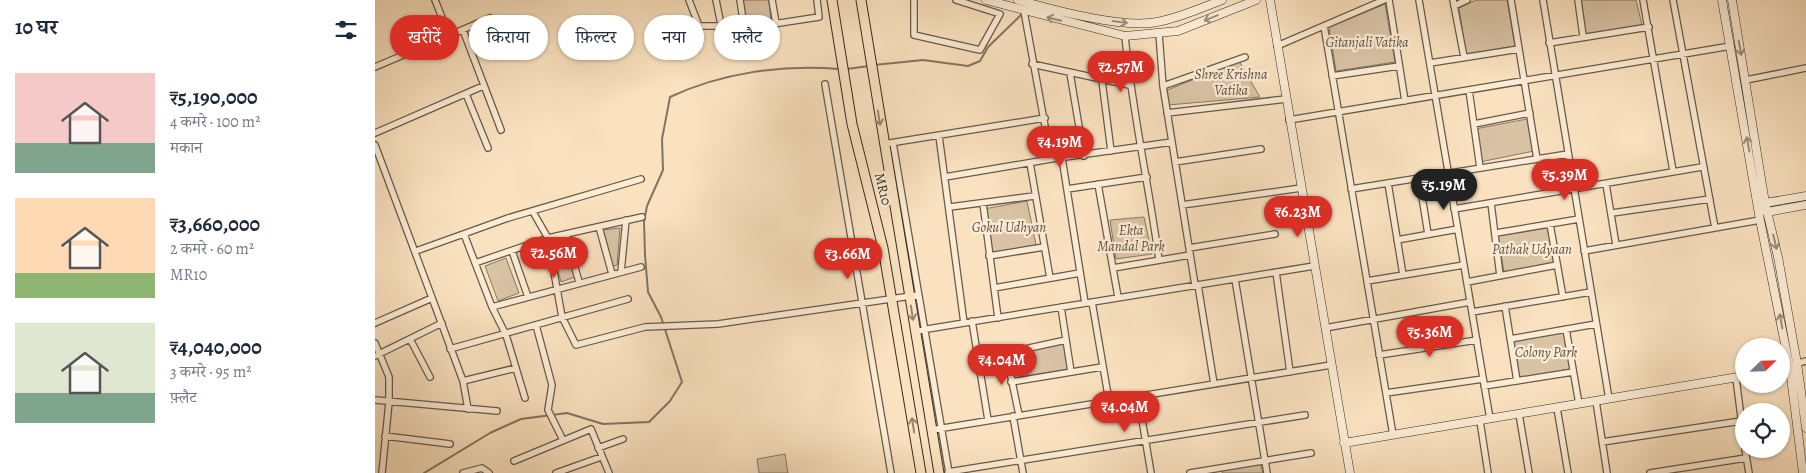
<!DOCTYPE html>
<html lang="hi">
<head>
<meta charset="utf-8">
<style>
	body { margin:0; font-family:Alegreya,"Noto Serif Devanagari",serif; background:#f2f2f3; color:#1f2937; height:100vh; display:flex; flex-direction:column; font-size:19px; white-space:nowrap }
	* { box-sizing:border-box; margin:0 }
	p { font-size:16px; color:#747a83 }
	.icon { flex:none; width:28px; height:28px; fill:none; stroke:currentColor; stroke-width:2; stroke-linecap:round; stroke-linejoin:round }
	.map { position:relative; flex:1; overflow:hidden }
	.drawer { display:flex; flex-direction:column; background:#fff; width:375px }
	.drawer>* { flex:none }
	.hud { position:absolute; left:15px; top:15px; width:475px; height:45px; display:flex; gap:10px }
	.needle { width:32px; rotate:67deg }
	.tools { position:absolute; left:1360px; top:338px; display:grid; gap:10px }
	.tools a { display:grid; place-items:center; width:55px; height:55px; border-radius:50%; background:#fff; box-shadow:0 1px 4px #0004; font-size:25px }
	.price { position:absolute; translate:-50% -42px; padding:0 11px; border-radius:18px; background:#d93025; color:#fff; font-size:16px; line-height:32px; filter:drop-shadow(0 1px 2px #0008) }
	.price::after { content:''; position:absolute; left:50%; top:30px; width:15px; height:11px; margin-left:-8px; background:inherit; clip-path:polygon(0 0,100% 0,50% 100%) }
	.price.active { background:#222; color:#fff }
	ul { padding:0; list-style:none }
	li { display:flex; align-items:center; gap:15px; height:125px; padding:0 15px }
	li span { display:grid; place-items:center; flex:none; width:140px; height:100px; border-radius:0px; color:#555 }
	li>.icon { margin-inline-start:auto }
	span .icon { width:60px; height:60px; fill:#fffc; stroke-width:1 }
	li b { font-size:21px }
	h2 { display:flex; justify-content:space-between; align-items:center; height:60px; padding:0 15px; font-size:21px }
	.pill { padding:0 18px; border-radius:22px; background:#fff; box-shadow:0 1px 4px #0004; font-size:18px; line-height:45px }
	.pill.active { background:#d93025; color:#fff }
	main { display:flex; flex:1; min-height:0 }
	.map>svg:first-child { display:block }
	.green { fill:#d9c3a5; stroke:#887862 }
	.lines { fill:none; stroke-linecap:round; stroke-linejoin:round }
	.stream { stroke:#837460; stroke-width:2 }
	.street-casing { stroke:#675a48; stroke-width:8 }
	.secondary-casing { stroke:#362c20; stroke-width:9 }
	.primary-casing { stroke:#362c20; stroke-width:11 }
	.street { stroke:#fcecd6; stroke-width:5.5 }
	.secondary { stroke:#fcecd6; stroke-width:8 }
	.primary { stroke:#fae2c0; stroke-width:9 }
	.oneway { stroke:#998c7b }
	.oneway2 { stroke:#988770 }
	.labels { text-anchor:middle; dominant-baseline:central; stroke-width:4.5; stroke-linejoin:round; paint-order:stroke }
	.park-label { font-size:14px; font-style:italic; fill:#5f5241; stroke:#fcecd6 }
	.street-label { font-size:14px; fill:#362c20; stroke:#fcecd6 }
</style>
</head>
<body>
<main>
<section class="drawer">
<h2>10 घर<svg class="icon" aria-label="filters" viewBox="0 0 24 24"><path d="M4 7h16M4 17h16"/><circle cx="9" cy="7" r="2"/><circle cx="15" cy="17" r="2"/></svg></h2>
<ul>
<li><span style="background:linear-gradient(#f6c9c9 70%,#7fa58c 0)"><svg class="icon" aria-label="home" viewBox="0 0 24 24"><path d="M3 11l9-7 9 7M6 9v11h12V9"/></svg></span><div><b>₹5,190,000</b><p>4 कमरे · 100 m²</p><p>मकान</p></div></li>
<li><span style="background:linear-gradient(#ffd9b3 75%,#8fb573 0)"><svg class="icon" aria-label="home" viewBox="0 0 24 24"><path d="M3 11l9-7 9 7M6 9v11h12V9"/></svg></span><div><b>₹3,660,000</b><p>2 कमरे · 60 m²</p><p>MR10</p></div></li>
<li><span style="background:linear-gradient(#dfe7d0 70%,#7fa58c 0)"><svg class="icon" aria-label="home" viewBox="0 0 24 24"><path d="M3 11l9-7 9 7M6 9v11h12V9"/></svg></span><div><b>₹4,040,000</b><p>3 कमरे · 95 m²</p><p>फ़्लैट</p></div></li>
</ul>
</section>
<div class="map">
<svg width="1431" height="473" viewBox="0 0 1431 473">
	<rect width="100%" height="100%" fill="#fae2c0"/>
	<filter id="stains"><feTurbulence type="fractalNoise" baseFrequency=".004" numOctaves="4"/><feColorMatrix values="0 0 0 0 .2 0 0 0 0 .09 0 0 0 0 .02 0 0 0 .5 -.17"/></filter>
	<radialGradient id="worn" r=".72"><stop offset=".6" stop-color="#630" stop-opacity="0"/><stop offset="1" stop-color="#630" stop-opacity=".3"/></radialGradient>
	<path class="green" d="M366 0H394L396 21 369 23Z
		M1101 0H1132L1140 46 1091 54 1084 8Z
		M1204 0H1261L1267 25 1211 34Z
		M1010 4 1020 62 961 71 954 27Z
		M864 61 885 97 793 105 790 91Z
		M1152 119 1159 151 1105 162 1100 129Z
		M652 201 661 245 615 253 609 209Z
		M769 217 777 254 741 259 735 220Z
		M245 228 242 265 236 267 227 230Z
		M1173 228 1179 264 1129 272 1123 236Z
		M190 241 200 277 186 282 176 244Z
		M131 258 144 293 123 301 110 266Z
		M1189 326 1196 369 1142 378 1138 337Z
		M691 341 695 370 638 379 635 352Z
		M410 454 413 473H384L382 459Z
		M885 464 888 473H847L848 470Z"/>
	<g class="lines">
		<path class="stream" d="M499 65 548 60 593 66 605 61 613 47 648 13
			M472 69 494 66
			M49 473 115 433 146 419 192 413 228 424 274 422 295 401 307 382 286 317 273 292 270 255 269 222 272 206 288 170 287 139 295 97C346 73 408 64 464 69"/>
		<defs>
			<path id="street" d="M60 0 74 35
				M314 0 324 26 321 49
				M341 0 346 25
				M365 0 369 27
				M397 0 401 23
				M539 0V35L605 50 625 14 581 0
				M1014 0 1030 101
				M1044 0 1115 419
				M1078 0 1089 57
				M1136 0 1162 159
				M1168 0 1234 399
				M1203 0 1208 36
				M1268 0 1298 171
				M1298 0 1340 228
				M1079 6 1092 0
				M649 11 676 159
				M324 26H385L444 17 442 0
				M949 26 1018 435
				M88 30 126 130
				M784 34 788 86 820 285
				M750 36C757 111 774 185 784 260
				M1174 43 1274 27
				M902 46 1009 0
				M1055 63 1144 49
				M657 64 754 85
				M0 67 115 18
				M695 73 709 156
				M957 76 1024 66
				M1371 80 1431 68
				M727 81 736 151
				M450 84 516 473
				M788 86 870 57
				M1094 90 1105 168
				M91 94 113 148
				M792 113 911 99
				M914 120 1356 46
				M1099 124 1155 113
				M0 133 108 86
				M564 136 589 323
				M515 143 670 118
				M518 143 574 473
				M0 145 88 381 93 409
				M687 158 710 303
				M800 162 886 149
				M655 163 675 278
				M570 177 676 159 797 142
				M1044 178 1053 234
				M1013 183 1028 275
				M723 184 743 297
				M1231 184 1241 245
				M692 189 772 177
				M976 189 1193 154
				M608 203 623 318
				M1116 203 1125 276
				M807 205 926 188
				M575 207 659 196
				M1079 209 1327 167
				M158 212 173 238 187 317 201 345 270 327 343 324 543 295
				M1237 213 1335 199
				M1175 224 1188 297
				M224 227 237 274
				M1121 233 1204 219
				M89 234 117 307 131 335 150 398
				M191 235 204 282
				M1022 240 1083 229
				M814 248 900 234
				M41 251 133 218 266 179
				M137 251 153 297
				M1209 251 1385 220
				M614 256 669 247
				M100 263 173 238 267 217
				M738 268 815 255
				M246 272 251 220
				M901 272 915 372
				M860 279 892 473
				M992 281 1089 265
				M1092 282 1182 265
				M823 285 839 384
				M619 288 705 273
				M717 302 734 401
				M1130 306 1142 381
				M117 307 266 267
				M686 307 696 372
				M1097 312 1216 292
				M597 321 613 420
				M0 323 57 298
				M161 325 177 385 173 410 188 440
				M950 328 1095 302
				M1191 329 1204 404
				M540 331 939 266
				M35 339 55 377
				M1135 339 1221 324
				M0 343 14 377V402L7 473
				M75 349 253 299
				M631 353 644 415
				M1004 355 1102 340
				M0 356 67 323
				M603 356 631 353 691 340
				M1420 364 1431 361
				M1361 378 1369 441
				M88 381 141 368
				M636 382 727 367
				M1109 386 1198 372
				M1011 393 1108 379
				M763 396 776 473
				M0 400 122 411
				M1221 401 1232 473
				M1182 408 1193 473
				M1144 414 1154 473
				M638 416 648 473
				M1105 421 1113 473
				M556 430 956 365
				M10 436 75 444
				M1227 442 1366 421
				M223 448 248 439
				M1370 449 1374 473
				M139 461 216 429 234 473
				M573 472 930 415
				M88 473 107 468 114 473
				M181 473 226 457
				M815 473 936 453
				M1275 473 1371 458"/>
			<path id="secondary" d="M611 0 750 36 803 31 881 0
				M643 0C678 10 748 29 782 22 804 18 826 8 847 0
				M895 0 975 473
				M1347 0 1385 220 1415 369 1428 473
				M1357 0 1390 203 1403 257 1422 363 1431 428
				M1431 196 1390 203 1384 208 1392 212 1431 205
				M969 443 1369 376"/>
			<path id="primary" d="M457 0 477 124 508 248 546 473
				M486 0 564 473"/>
		</defs>
		<use href="#street" class="street-casing"/>
		<use href="#secondary" class="secondary-casing"/>
		<use href="#primary" class="primary-casing"/>
		<use href="#street" class="street"/>
		<use href="#secondary" class="secondary"/>
		<use href="#primary" class="primary"/>
	</g>
	<defs><path id="oneway-shaft" d="M-6 0H5M1.5-3L5.5 0L1.5 3" fill="none" stroke-width="1.6" stroke-linecap="round" stroke-linejoin="round" transform="scale(1.25)"/></defs>
	<g class="oneway">
		<use href="#oneway-shaft" transform="translate(836 18) rotate(158)"/>
		<use href="#oneway-shaft" transform="translate(679 19) rotate(-166)"/>
		<use href="#oneway-shaft" transform="translate(745 22) rotate(8)"/>
		<use href="#oneway-shaft" transform="translate(1365 48) rotate(80)"/>
		<use href="#oneway-shaft" transform="translate(1373 144) rotate(-100)"/>
		<use href="#oneway-shaft" transform="translate(1400 242) rotate(76)"/>
		<use href="#oneway-shaft" transform="translate(1406 321) rotate(-100)"/>
	</g>
	<g class="oneway2">
		<use href="#oneway-shaft" transform="translate(504 118) rotate(81)"/>
		<use href="#oneway-shaft" transform="translate(537 313) rotate(81)"/>
		<use href="#oneway-shaft" transform="translate(538 425) rotate(-99)"/>
	</g>
	<g class="labels">
		<g class="park-label">
			<text x="992" y="42">Gitanjali Vatika</text>
			<text x="856" y="74">Shree Krishna<tspan x="856" dy="16">Vatika</tspan></text>
			<text x="634" y="227">Gokul Udhyan</text>
			<text x="756" y="230">Ekta<tspan x="756" dy="16">Mandal Park</tspan></text>
			<text x="1157" y="249">Pathak Udyaan</text>
			<text x="1171" y="352">Colony Park</text>
		</g>
		<g class="street-label">
			<text transform="translate(508 189) rotate(76)">MR10</text>
		</g>
	</g>
	<rect width="100%" height="100%" filter="url(#stains)"/>
	<rect width="100%" height="100%" fill="url(#worn)"/>
</svg>
<div class="tools">
<a><svg class="needle" viewBox="-14 -14 28 28"><path d="M0-13l5 13h-10z" fill="#e53935"/><path d="M0 13l5-13h-10z" fill="#747a83"/></svg></a>
<a><svg class="icon" aria-label="locate" viewBox="0 0 24 24"><circle cx="12" cy="12" r="6"/><path d="M12 2v4M12 18v4M2 12h4M18 12h4"/></svg></a>
</div>
<b class="price" style="left:746px;top:93px">₹2.57M</b>
<b class="price" style="left:685px;top:168px">₹4.19M</b>
<b class="price" style="left:1190px;top:201px">₹5.39M</b>
<b class="price active" style="left:1069px;top:211px">₹5.19M</b>
<b class="price" style="left:923px;top:238px">₹6.23M</b>
<b class="price" style="left:179px;top:279px">₹2.56M</b>
<b class="price" style="left:473px;top:280px">₹3.66M</b>
<b class="price" style="left:1055px;top:358px">₹5.36M</b>
<b class="price" style="left:627px;top:386px">₹4.04M</b>
<b class="price" style="left:750px;top:433px">₹4.04M</b>
<div class="hud">
<a class="pill active">खरीदें</a>
<a class="pill">किराया</a>
<a class="pill">फ़िल्टर</a>
<a class="pill">नया</a>
<a class="pill">फ़्लैट</a>
</div>
</div>
</main>
</body>
</html>
